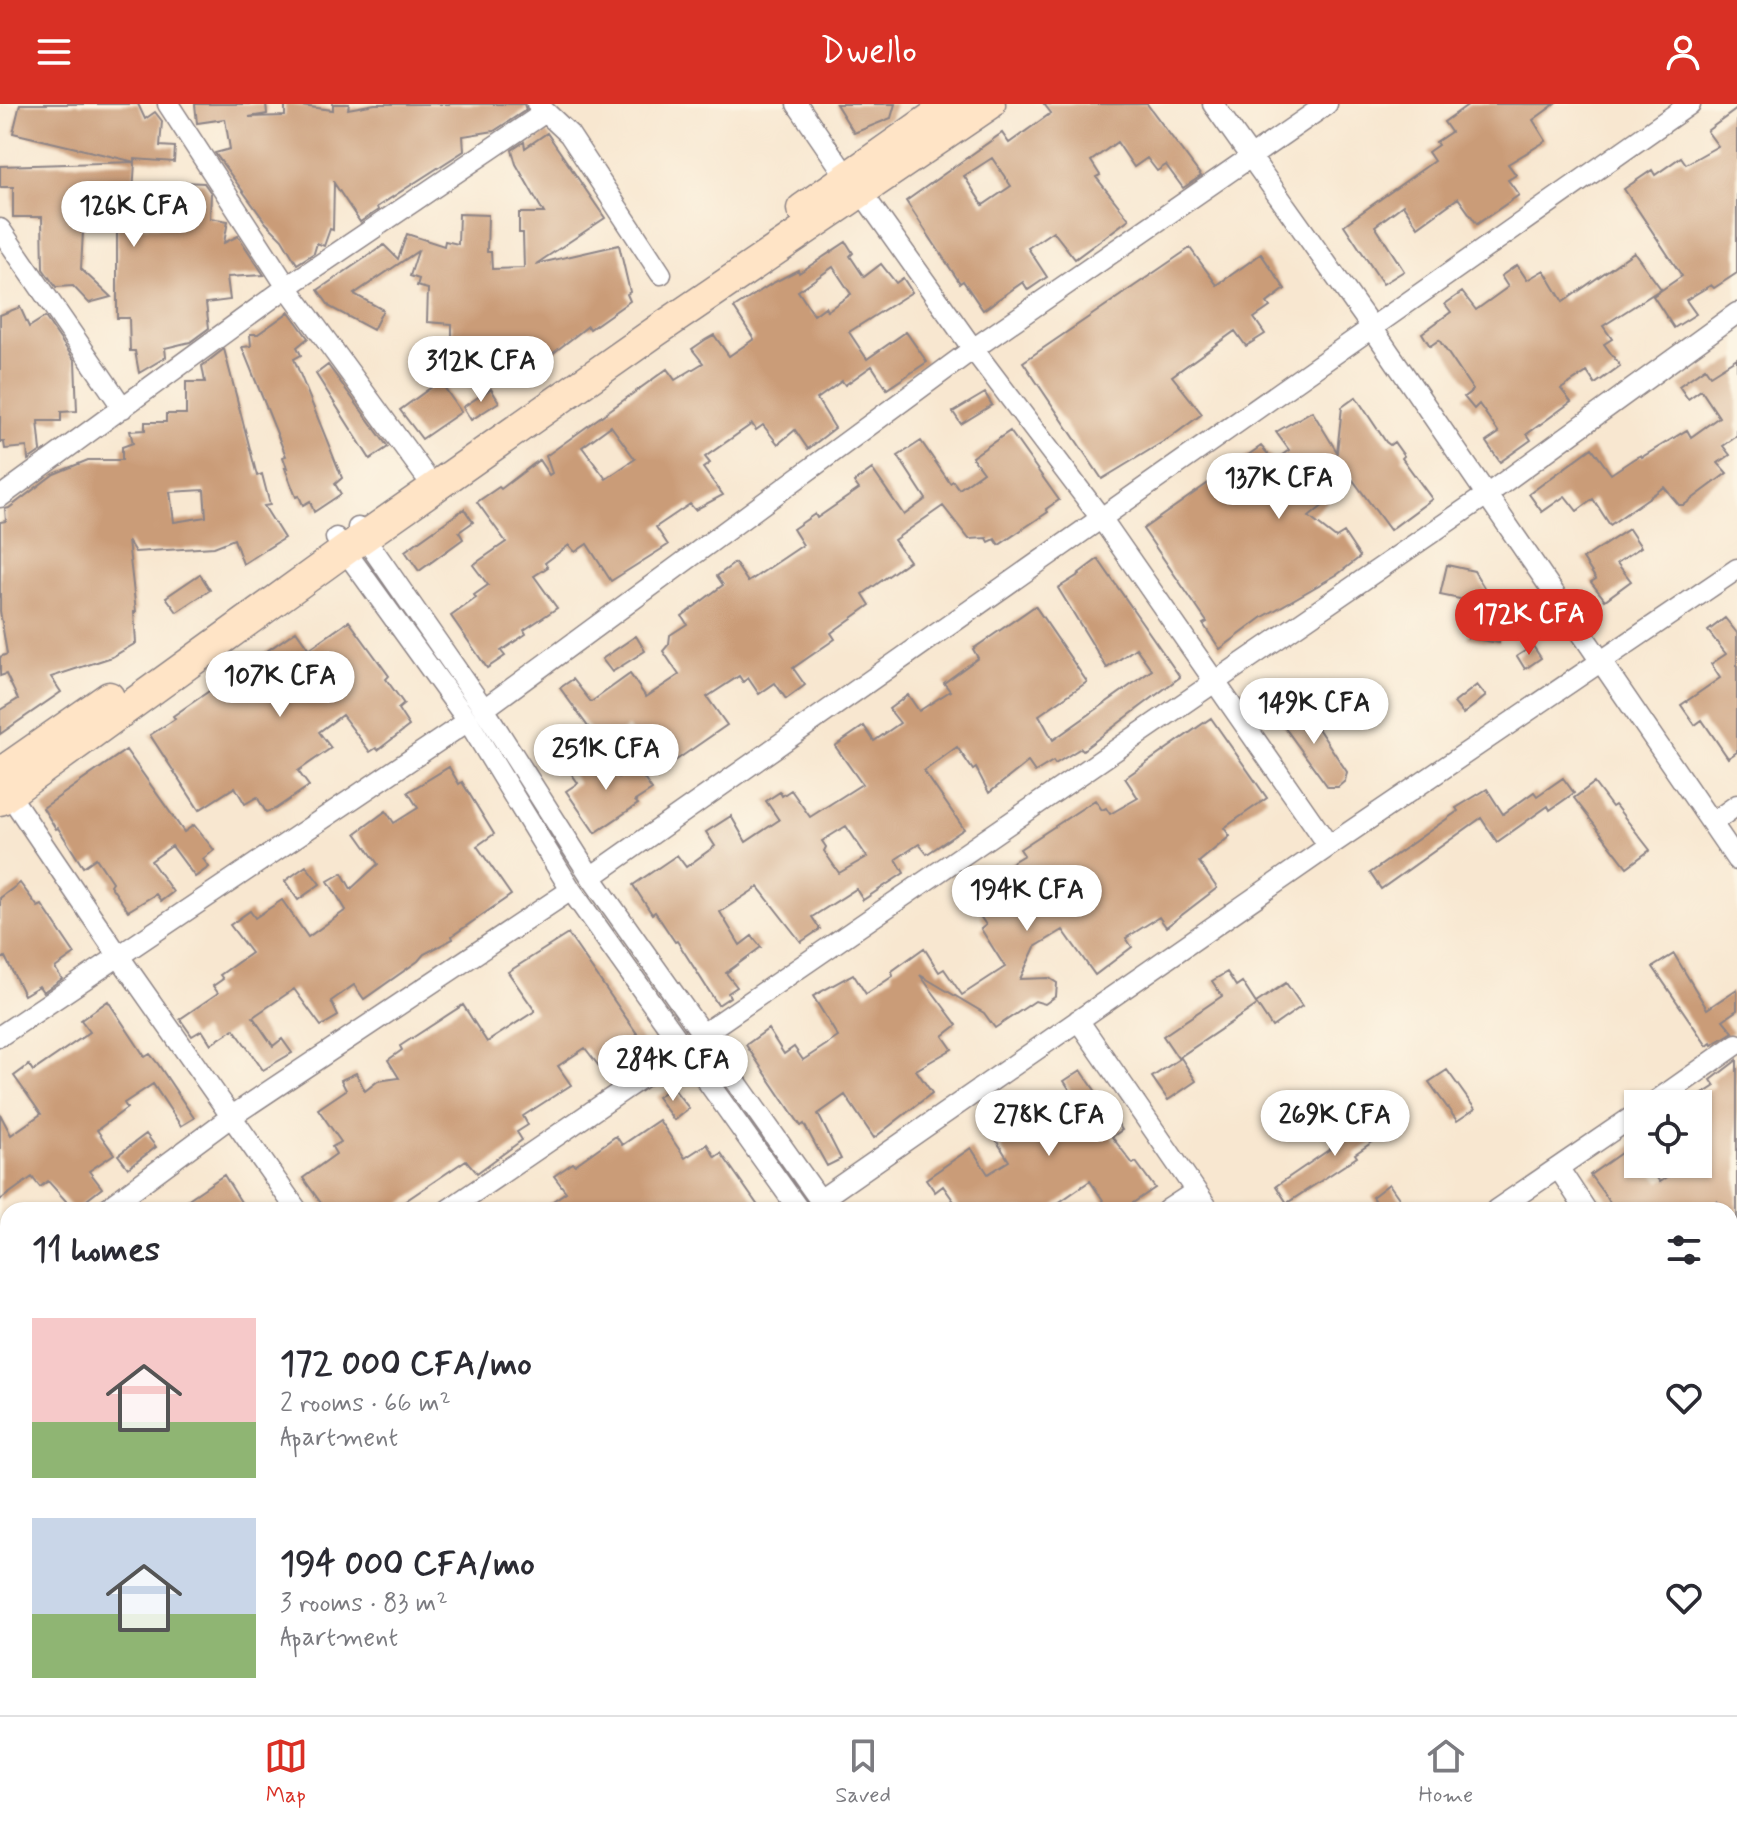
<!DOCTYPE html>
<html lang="en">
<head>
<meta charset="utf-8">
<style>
	body { margin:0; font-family:Mynerve,sans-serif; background:#f2f2f3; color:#2b2b33; height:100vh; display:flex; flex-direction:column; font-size:30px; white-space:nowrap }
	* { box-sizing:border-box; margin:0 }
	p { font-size:26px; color:#7c7c81 }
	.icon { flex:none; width:44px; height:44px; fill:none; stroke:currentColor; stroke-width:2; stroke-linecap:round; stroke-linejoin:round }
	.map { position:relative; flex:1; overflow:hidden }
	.details { position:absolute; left:0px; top:1098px; width:1738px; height:514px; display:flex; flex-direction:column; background:#fff; border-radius:24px 24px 0 0; box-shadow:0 2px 6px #0004 }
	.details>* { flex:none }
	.controls { position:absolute; left:1624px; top:986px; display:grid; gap:16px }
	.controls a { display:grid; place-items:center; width:88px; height:88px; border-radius:0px; background:#fff; box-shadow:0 2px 6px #0004; font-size:40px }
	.price { position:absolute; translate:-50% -68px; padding:0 18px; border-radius:28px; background:#fff; color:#222; font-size:26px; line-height:52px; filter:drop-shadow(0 2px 4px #0008) }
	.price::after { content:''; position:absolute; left:50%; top:48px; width:24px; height:18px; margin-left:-12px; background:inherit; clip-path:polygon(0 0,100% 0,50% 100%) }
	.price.selected { background:#d93025; color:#fff }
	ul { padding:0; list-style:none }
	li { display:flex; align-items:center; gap:24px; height:200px; padding:0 32px }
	li span { display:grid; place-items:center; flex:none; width:224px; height:160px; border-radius:0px; color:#555 }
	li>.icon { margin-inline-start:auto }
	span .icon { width:96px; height:96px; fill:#fffc; stroke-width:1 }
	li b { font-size:34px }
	h2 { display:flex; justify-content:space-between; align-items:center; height:96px; padding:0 32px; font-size:34px }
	header { display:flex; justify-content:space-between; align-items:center; height:104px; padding:0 32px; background:#d93025; color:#fff; font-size:36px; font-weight:600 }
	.tab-bar { display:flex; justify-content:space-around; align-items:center; height:112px; border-top:2px solid #e1e1e2; background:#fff; font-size:22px; color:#7c7c81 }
	.tab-bar a { display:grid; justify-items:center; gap:4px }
	.tab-bar .selected { color:#d93025 }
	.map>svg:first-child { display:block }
	.building { fill:#ca9c78; fill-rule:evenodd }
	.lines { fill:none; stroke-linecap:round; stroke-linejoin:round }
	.street-casing { stroke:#8d8486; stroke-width:23 }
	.secondary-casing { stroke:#8d8486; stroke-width:33 }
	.street { stroke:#fff; stroke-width:20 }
	.secondary { stroke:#ffe4c6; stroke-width:30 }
</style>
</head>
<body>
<header><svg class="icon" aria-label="menu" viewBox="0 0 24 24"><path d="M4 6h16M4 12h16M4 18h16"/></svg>Dwello<svg class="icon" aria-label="person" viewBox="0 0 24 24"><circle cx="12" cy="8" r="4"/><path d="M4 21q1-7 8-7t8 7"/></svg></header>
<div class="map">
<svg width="1737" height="1611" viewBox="0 0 1737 1611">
	<rect width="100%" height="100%" fill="#fcf5e5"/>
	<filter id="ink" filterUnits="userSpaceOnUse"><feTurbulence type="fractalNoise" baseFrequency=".0125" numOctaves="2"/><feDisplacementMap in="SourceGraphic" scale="16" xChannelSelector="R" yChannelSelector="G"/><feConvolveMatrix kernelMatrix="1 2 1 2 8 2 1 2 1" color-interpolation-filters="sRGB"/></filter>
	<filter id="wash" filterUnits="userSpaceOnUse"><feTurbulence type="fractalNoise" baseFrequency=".006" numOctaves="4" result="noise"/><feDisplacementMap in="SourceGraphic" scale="32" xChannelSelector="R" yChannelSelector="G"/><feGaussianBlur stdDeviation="1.8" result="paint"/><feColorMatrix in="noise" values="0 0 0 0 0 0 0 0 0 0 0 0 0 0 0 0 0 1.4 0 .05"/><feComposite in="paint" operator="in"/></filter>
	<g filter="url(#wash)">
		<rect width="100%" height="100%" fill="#f8e7d0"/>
		<g id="blocks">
			<path class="building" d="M20 0H138L145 15 155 8 162 17 160 42 175 43 174 58 135 55V58L13 29Z
				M195 0H266L267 10 249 13 285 12V0L333 6V0H349L348 5 375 0H524L526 6 494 27 463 32 464 47 377 103 378 106 360 118 334 79 333 126 330 125 324 142 317 139 314 149 297 160 282 135 266 119 215 49 230 45 225 15 197 19Z
				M836 0H895L891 14 854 29Z
				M1044 0H1147L1201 72 1183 84 1166 61 1157 67 1147 54 1134 63 1117 38 1091 57 1100 71 1096 73 1129 115 1075 155 1053 127 1028 144 1047 173 1028 186 1023 178 983 206 963 177 960 179 906 97 1002 29 1009 39 1051 9ZM992 54 1011 82 983 101 964 72Z
				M1469 0H1555L1533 16 1546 37 1508 60 1516 71 1508 76 1519 91 1477 120 1458 94 1418 123 1403 101 1375 122 1404 167 1383 180 1344 121 1434 57 1428 48 1438 41 1436 38 1451 28 1444 18Z
				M1737 5V169L1714 184 1711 181 1686 196 1696 210 1674 224 1653 192 1682 172 1624 85 1652 66 1655 71 1681 53 1686 60 1718 42 1707 27Z
				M547 29 605 114 536 160 619 141 630 188 627 190 630 197 590 225 588 222 547 254 467 255V260H452V220L427 218 428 185 417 182 419 175 410 172 418 147 354 190 383 206 373 226 330 203 318 186 384 141 398 155 407 130 444 142 445 137 458 140 459 110 488 111 487 148H491L492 165 524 164 523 129H519V109H544L516 60 512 46 524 38 525 44Z
				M135 58 133 89 144 90 141 122 176 123 184 78 204 79 211 89 210 114 228 117 224 139 238 132 264 171 227 173 230 196 206 199 209 224 190 238 165 244 166 253 139 269 135 247H130L129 214H117V112L84 108 81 165 111 193 89 199 73 182 56 183 43 165 42 113H13V83H0V62Z
				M846 138 853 149 850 152 864 173 881 160 896 179 903 174 912 188 849 228 867 255 906 228 927 258 887 285 872 262 845 281 842 277 817 295 835 324 808 345 795 326 778 340 763 321 756 326 752 320 705 353 710 359 703 364 723 391 695 406 690 400 656 423 668 441 611 477 587 440 575 448 569 441 545 459 548 463 534 472 557 504 524 526 526 530 501 547 505 552 487 564 451 512 476 494 474 491 488 481 473 461 506 438 477 398 499 383 501 385 539 356 549 371 552 369 546 352 667 265 675 276 703 259 692 245 705 236 714 231 729 252 754 235 734 204 771 180 798 166 799 169ZM833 163 851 190 827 207 825 203 814 211 798 187ZM611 322 635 355 606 375 582 343Z
				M1190 144 1217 181 1261 150 1285 185 1267 199 1270 203 1254 214 1265 230 1246 242 1235 227 1172 272 1202 310 1171 333 1102 375 1023 258Z
				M1634 148 1661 185 1603 222 1612 235 1604 240 1620 262 1595 280 1587 268 1561 285 1571 298 1527 330 1531 336 1500 358 1486 338 1499 329 1479 300 1474 305 1464 293 1473 286 1439 236 1430 242 1422 229 1451 208 1445 200 1462 188 1476 206 1508 183 1501 172 1517 161 1527 176 1544 166 1563 198Z
				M20 203 29 223 45 213 75 257 77 307 61 308V317H38L41 347 28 356 27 343 5 345 4 338H0V211Z
				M289 208 308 234 297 243 301 251 294 255 342 374 335 380 341 390 314 408 310 397 303 401 299 392 296 393 285 364H287L283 353 286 352 242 243 251 242 250 230H258Z
				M224 245 257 372 262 370 270 401 264 402 284 434 243 460 234 435 214 443 135 448 128 437 136 508H134L136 539 112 553 51 573 61 588 0 630V606L18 595 6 570 0 572V553L7 550 0 507V418L6 417 5 405 9 404 54 370 88 356H122V343L133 339 130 327 145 326V318H166V310H186V278H205L202 262ZM204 386 206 413 174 418 170 388Z
				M1737 254V332L1723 342 1730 351 1718 359 1727 369 1684 401H1679L1664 383 1610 421 1593 395 1577 407 1565 392 1542 408 1529 390 1592 344 1611 370 1635 354 1641 351 1642 353 1687 326 1691 333 1719 313 1701 286 1688 295 1679 282 1705 264 1710 271Z
				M328 261 388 343 370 355 316 270Z
				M440 277 461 308 422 335 400 306Z
				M491 285 499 298 471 316 463 303Z
				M985 289 992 301 961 320 953 308Z
				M1356 293 1386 338 1390 341 1394 338 1404 352 1402 354 1432 395 1390 426 1347 368 1321 386 1330 396 1309 413 1336 434 1344 429 1360 453 1338 470 1263 513 1220 545 1203 520 1207 518 1143 425 1261 342 1274 357 1289 346 1276 328 1312 307 1337 348 1342 303Z
				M1010 327 1059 396 1046 405 1048 408 999 441 995 435 989 438 987 434 969 435 943 402 894 436 909 457 863 490 870 501 831 529 835 535 793 564 805 581 786 595 775 579 759 590 748 574 743 578 739 572 707 593 727 621 675 657 652 626 638 637 628 623 602 642 560 584 573 575 591 598 630 570 646 593 679 571 663 547 669 540 670 531 687 520 682 512 723 481 717 472 735 459 748 478 803 441 793 425 815 410 817 414 859 385 854 378 872 365 904 411 926 395 898 352 921 337 950 379 953 377 959 385 983 368 972 353Z
				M464 405 473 418 459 428 463 435 419 467 405 447Z
				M1629 425 1641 443 1617 459 1631 477 1605 496 1591 478 1596 475 1583 455Z
				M1098 455 1180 573 1083 646 1081 644 1055 660 1053 657 1035 668 1028 658 989 689 976 664 973 666 957 643 924 667 964 725 927 750 919 740 896 755 904 769 863 796 856 785 812 813 820 825 801 838 758 783 720 808 740 841 752 832 761 843 726 869 737 883 728 889 730 893 718 901 677 837 675 838 655 808 652 810 633 781 677 751 686 763 715 742 706 728 731 712 746 738 779 716 766 697 780 688 782 692 791 686 810 713 862 680 835 642 864 622 874 637 900 619 889 605 908 591 919 607 950 587 944 579 978 554 973 545 1035 502 1087 578 1039 611 1053 636 1152 566 1136 544 1107 564 1058 484 1080 470 1079 469ZM846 722 867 753 839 769 824 747 826 743 822 737Z
				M1447 461 1474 467 1503 515 1499 539 1468 534 1475 498 1440 491Z
				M200 470 210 486 177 508 166 493Z
				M1725 514 1737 529V648L1728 654 1702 616 1695 621 1681 601 1720 574 1711 560 1726 550 1708 527Z
				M349 517 389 572 386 575 404 600 398 605 409 622 378 646 376 644 370 648 342 611 319 628 331 644 298 667 309 682 275 705 266 708 257 693 245 700 235 683 199 706 150 631 175 615 173 612 296 527 309 545Z
				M636 532 645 547 612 568 602 555Z
				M1533 542 1541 554 1525 565 1517 552Z
				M1477 581 1486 592 1463 610 1454 599Z
				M1291 602H1303L1347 668 1345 677 1338 683H1328L1280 617 1285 605Z
				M1211 614 1267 694 1224 724 1230 732 1199 758 1217 784 1166 823 1159 813 1126 834 1132 843 1095 871 1063 826 1035 843 1020 875 1049 874 1057 879 1056 892 1045 900 1035 897 995 924 984 909 920 871 957 921 943 932 952 945 916 966 932 989 874 1034 845 991 818 1010 841 1055 827 1062 804 1020 801 1022 746 941 768 925 784 950 794 943 803 956 838 933 813 892 853 870 866 890 893 872 892 867 924 844 939 868 944 865 962 891 1005 863 981 825 986 821 980 812 1003 796 989 772 1024 751 1020 745 1095 696 1102 706 1106 704 1110 710 1138 694 1125 674Z
				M126 646 184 728 194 721 214 746 203 755 209 763 195 773 172 742 151 757 173 788 161 797 156 790 128 807 110 781 112 778 96 754 83 763 58 724 56 725 43 704Z
				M601 648 619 673 635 662 652 686 635 697 638 700 595 729 566 687 578 679 571 669Z
				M449 663 459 680 462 678 494 730 477 742 511 791 452 832 453 835 424 850 418 857 364 895 354 881 331 897 338 912 321 922 294 885 253 913 273 942 282 935 292 949 263 966 234 925 211 940 202 926 192 932 180 915 218 889 213 882 223 875 220 871 251 849 230 821 250 807 255 814 282 796 308 833 346 806 328 777 342 769 351 785 378 760 356 729 386 707 394 719 418 704 408 688Z
				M1563 674 1574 689 1550 706 1548 702 1497 738 1481 714 1381 785 1370 769 1458 707 1456 704 1487 685 1503 710 1534 688 1537 692Z
				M1594 679 1612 703 1615 701 1650 746 1627 763 1574 694Z
				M306 762 320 780 298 796 285 777Z
				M20 779 38 803 42 801 75 850 55 864 62 875 43 888 39 882 24 891 5 853 0 856V794Z
				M568 830 649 947 608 974 585 944 558 962 571 981 523 1012 528 1021 517 1028 522 1036 477 1069 466 1056 392 1106H326L303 1074 336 1050 332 1043 341 1038 318 1005 346 986 341 976 356 969 365 987 378 977 399 974 388 956 402 946 400 942 463 901 487 938 535 907 508 868Z
				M1674 850 1707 905 1737 885V906L1723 916 1733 928 1712 941 1711 939 1707 942 1653 863Z
				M1227 868 1236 882 1242 878 1257 901 1178 954 1163 932 1222 892 1212 877Z
				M1286 879 1302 902 1272 923 1256 899Z
				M108 897 145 953 150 950 158 960 194 1014 181 1022 153 980 124 999 127 1004 97 1026 114 1050 89 1067 102 1084 74 1106 48 1077 40 1083 32 1073 0 1096V1010L11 1031 41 1010 14 972 29 961 33 967 90 928 81 916Z
				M1181 954 1196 977 1168 996 1152 973Z
				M1737 956V1124L1730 1114V1106H1724L1717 1097 1704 1106H1618L1613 1102 1590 1071 1638 1037V1060H1647L1660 1078 1686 1060H1698V993L1715 982 1711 976Z
				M1081 966 1122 1026 1112 1033 1133 1060 1136 1058 1155 1084 1124 1105 1121 1101 1115 1104 1112 1099 1107 1102 1090 1077 1048 1106H960L943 1082 935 1088 926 1075 971 1044 988 1070 1009 1057 991 1028 1002 1020 997 1012 1012 1002 1018 1010 1037 996 1044 1005 1072 989 1064 977Z
				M1447 966 1475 1005 1457 1017 1429 978Z
				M672 983 689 1004 674 1016 657 993Z
				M1386 1007 1396 1022 1355 1050 1357 1053 1287 1099 1276 1082Z
				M659 1016 685 1054 707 1040 715 1053 721 1049 761 1106H540L566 1088 554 1072 573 1059 575 1061 616 1032 622 1041Z
				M146 1030 156 1043 128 1064 118 1051Z
				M224 1071 246 1106H174L190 1094Z
				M1389 1080 1401 1097 1389 1106H1381L1372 1093Z"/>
		</g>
	</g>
	<g filter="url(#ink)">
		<use href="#blocks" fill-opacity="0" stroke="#8d8486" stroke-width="2"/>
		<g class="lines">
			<defs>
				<path id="street" d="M168 0 287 183 424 370
					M537 0 569 30 661 170
					M797 0 847 73
					M1213 0 1373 225 1737 756
					M862 89 973 245 1101 414 1329 742
					M0 125 123 304
					M0 393 287 183 544 9
					M358 424 484 605 591 773 827 1106
					M336 434 468 617 571 786 799 1106
					M484 605 973 245 1327 0
					M9 690 118 851 297 1106
					M1712 719 1737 701
					M591 773 1690 0
					M1078 916 1209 1106
					M703 930 1485 392 1737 209
					M0 932 468 617
					M1652 1000 1737 940
					M1559 1065 1586 1106
					M820 1096 1329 742 1737 465
					M105 1106 232 1012 571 786
					M448 1106 685 944
					M1167 1106 1196 1087
					M1496 1106 1638 1009
					M1730 1177 1737 1172
					M0 1183 8 1178
					M1730 1316 1737 1326
					M0 1408 8 1419
					M135 1604 141 1611
					M644 1604 649 1611
					M1146 1604 1152 1611
					M1179 1604 1184 1611
					M1562 1604 1567 1611
					M91 1611 101 1604
					M436 1611 447 1604
					M779 1611 789 1604
					M1112 1611 1122 1604"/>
				<path id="secondary" d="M802 105 951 0
					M0 669 109 593
					M0 696 344 447 655 228 990 0
					M1730 1421 1737 1416
					M1458 1611 1469 1604
					M1487 1611 1497 1604"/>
			</defs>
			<use href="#street" class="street-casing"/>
			<use href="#secondary" class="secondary-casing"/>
			<use href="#street" class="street"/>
			<use href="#secondary" class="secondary"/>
		</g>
	</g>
</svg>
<div class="controls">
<a><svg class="icon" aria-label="locate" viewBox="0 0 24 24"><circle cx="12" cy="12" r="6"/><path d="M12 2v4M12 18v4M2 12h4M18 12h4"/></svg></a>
</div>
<b class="price" style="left:134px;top:145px">126K CFA</b>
<b class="price" style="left:481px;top:300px">312K CFA</b>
<b class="price" style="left:1279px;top:417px">137K CFA</b>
<b class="price selected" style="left:1529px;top:553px">172K CFA</b>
<b class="price" style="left:280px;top:615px">107K CFA</b>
<b class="price" style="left:1314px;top:642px">149K CFA</b>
<b class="price" style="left:606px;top:688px">251K CFA</b>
<b class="price" style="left:1027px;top:829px">194K CFA</b>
<b class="price" style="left:673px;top:999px">284K CFA</b>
<b class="price" style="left:1049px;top:1054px">278K CFA</b>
<b class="price" style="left:1335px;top:1054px">269K CFA</b>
<section class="details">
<h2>11 homes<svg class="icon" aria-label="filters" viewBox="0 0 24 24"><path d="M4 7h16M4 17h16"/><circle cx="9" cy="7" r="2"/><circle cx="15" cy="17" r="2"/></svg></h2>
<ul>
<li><span style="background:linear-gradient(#f6c9c9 65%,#8fb573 0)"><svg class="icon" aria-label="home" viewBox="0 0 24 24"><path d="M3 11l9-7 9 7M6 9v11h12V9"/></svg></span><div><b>172 000 CFA/mo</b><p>2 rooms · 66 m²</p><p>Apartment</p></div><svg class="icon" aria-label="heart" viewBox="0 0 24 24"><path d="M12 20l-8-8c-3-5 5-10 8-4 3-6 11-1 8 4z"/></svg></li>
<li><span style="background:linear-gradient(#c9d6e8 60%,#8fb573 0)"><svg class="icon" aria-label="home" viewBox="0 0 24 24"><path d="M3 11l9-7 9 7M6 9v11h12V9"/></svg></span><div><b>194 000 CFA/mo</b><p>3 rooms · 83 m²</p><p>Apartment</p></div><svg class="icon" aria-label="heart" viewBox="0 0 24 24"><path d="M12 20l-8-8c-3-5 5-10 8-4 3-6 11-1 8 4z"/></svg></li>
</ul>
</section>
</div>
<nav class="tab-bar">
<a class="selected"><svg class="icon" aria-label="map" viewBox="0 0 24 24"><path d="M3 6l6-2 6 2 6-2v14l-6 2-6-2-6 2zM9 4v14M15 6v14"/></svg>Map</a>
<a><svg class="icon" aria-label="saved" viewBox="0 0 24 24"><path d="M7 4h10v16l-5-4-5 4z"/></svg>Saved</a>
<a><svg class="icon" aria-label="home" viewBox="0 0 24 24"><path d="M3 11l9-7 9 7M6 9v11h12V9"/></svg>Home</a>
</nav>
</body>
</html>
